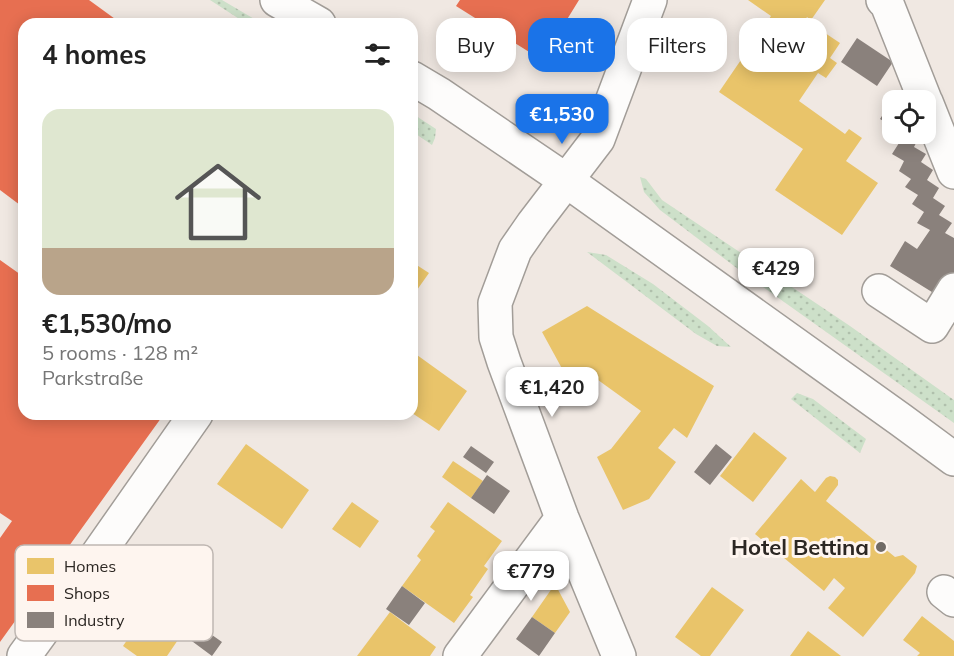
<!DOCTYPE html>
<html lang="en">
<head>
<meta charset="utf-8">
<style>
	body { margin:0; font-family:Mulish,sans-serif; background:#f6f6f6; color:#222; height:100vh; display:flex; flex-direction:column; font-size:22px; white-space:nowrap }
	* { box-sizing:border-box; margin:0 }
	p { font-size:20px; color:#767676 }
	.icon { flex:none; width:33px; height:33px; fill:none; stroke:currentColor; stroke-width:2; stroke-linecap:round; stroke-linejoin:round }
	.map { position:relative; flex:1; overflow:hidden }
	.sheet { position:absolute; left:18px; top:18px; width:400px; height:402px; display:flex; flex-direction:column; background:#fff; border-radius:18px; box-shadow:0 3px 15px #0003 }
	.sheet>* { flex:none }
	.top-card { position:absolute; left:436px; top:18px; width:428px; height:54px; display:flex; gap:12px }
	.controls { position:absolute; left:882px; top:90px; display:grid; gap:12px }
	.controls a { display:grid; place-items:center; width:54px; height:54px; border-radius:12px; background:#fff; box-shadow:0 3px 15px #0003; font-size:30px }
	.price { position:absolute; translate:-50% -51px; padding:0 14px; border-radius:12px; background:#fff; color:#222; font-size:20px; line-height:39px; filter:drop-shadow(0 2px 3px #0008) }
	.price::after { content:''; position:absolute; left:50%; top:36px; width:18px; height:14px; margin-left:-9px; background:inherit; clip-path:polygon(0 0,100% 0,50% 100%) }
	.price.current { background:#1a73e8; color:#fff }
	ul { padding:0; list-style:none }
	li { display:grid; align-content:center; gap:12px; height:318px; padding:0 24px }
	li span { display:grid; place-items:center; height:186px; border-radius:18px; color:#555 }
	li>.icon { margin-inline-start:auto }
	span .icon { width:108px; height:108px; fill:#fffc; stroke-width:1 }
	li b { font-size:26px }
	h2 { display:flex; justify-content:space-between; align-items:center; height:72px; padding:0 24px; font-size:26px }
	.chip { padding:0 21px; border-radius:18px; background:#fff; box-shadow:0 3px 15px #0003; font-size:21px; line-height:54px }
	.chip.current { background:#1a73e8; color:#fff }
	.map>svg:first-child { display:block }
	.grass { fill:url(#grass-dots) }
	.homes { fill:#e9c46a }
	.shops { fill:#e76f51 }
	.industry { fill:#8a817c }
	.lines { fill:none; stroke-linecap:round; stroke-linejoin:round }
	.minor-casing { stroke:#a29d98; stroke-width:36 }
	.minor { stroke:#fdfcfb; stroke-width:33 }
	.poi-dot { fill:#716b66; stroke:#fef5ef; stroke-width:2 }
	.labels { text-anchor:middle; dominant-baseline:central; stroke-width:6; stroke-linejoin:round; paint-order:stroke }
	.poi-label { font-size:22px; font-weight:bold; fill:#2c2723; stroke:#fef5ef; text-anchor:end }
	.key { fill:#fef5ef; stroke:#bfb7b2; stroke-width:1.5 }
	.key-label { font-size:16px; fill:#2c2723 }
</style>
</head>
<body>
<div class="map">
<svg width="954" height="656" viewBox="0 0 954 656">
	<defs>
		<pattern id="grass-dots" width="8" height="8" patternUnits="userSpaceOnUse" patternTransform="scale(1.5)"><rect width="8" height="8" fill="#cde0c9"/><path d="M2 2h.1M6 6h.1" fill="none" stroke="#b0c0ac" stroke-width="1.8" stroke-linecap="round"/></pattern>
	</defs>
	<rect width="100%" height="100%" fill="#f0e8e2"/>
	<path class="grass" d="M210 0H222L263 24H247Z
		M413 114 436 129 435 138 432 145 413 132Z
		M640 177 646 179 662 200 850 326 954 400V423L742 272 660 210 644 192Z
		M587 252 606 255 653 284 708 326 731 347 717 346 696 334Z
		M797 393 813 399 866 439 860 453 791 399Z"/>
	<path class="homes" d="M748 0H825L811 20 807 17 799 29 810 36 816 27 840 43 830 58 837 63 826 78 818 73 799 101 845 134 849 129 862 138 846 161 878 183 842 235 775 190 803 149 719 92 771 16Z
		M412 262 429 273 412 297Z
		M587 306 714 386 687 438 674 428 658 448 676 462 649 499 623 510 597 457 611 449 641 411 580 367 565 374 542 332Z
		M417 355 467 391 439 431 412 413V361Z
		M754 432 787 458 753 502 720 476Z
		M246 444 309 490 282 529 217 484Z
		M453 461 483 481 471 498 442 477Z
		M830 476 835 477 838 480V485L826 501 895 557 903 555 917 566 915 573 863 637 828 608 845 588 834 578 824 591 755 534 801 479 815 492 826 478Z
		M352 502 379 521 360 548 332 529Z
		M448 502 502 541 484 566 488 569 470 595 473 597 454 623 402 586 421 560 417 556 435 531 430 527Z
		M555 584 570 612 555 633 532 617Z
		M712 587 744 610 710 656H701L675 637Z
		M148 610 182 634 167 656H137L123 646Z
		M390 612 436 647 430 656H357Z
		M922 616 954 641V656H917L920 653 903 640Z
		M808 631 841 656H790Z"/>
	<path class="shops" d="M0 0H89L122 24H24V208L0 190Z
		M460 0H579L542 60 456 6Z
		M0 260 24 277V414H164L0 642V538L12 521 0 513Z"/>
	<path class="industry" d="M857 38 893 62 877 86 841 62Z
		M896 94 906 100H892V134H914L919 137 914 147 926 154 921 162 933 170 927 180 939 188 933 198 945 206 939 215 952 223 945 233 954 238V273L940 297 890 266 905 241 917 249 930 230 917 223 924 212 912 204 918 195 905 187 911 179 899 171 904 161 892 154 899 143 886 136 892 126 880 119Z
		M716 444 732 457 710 485 694 472Z
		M471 446 494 462 486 473 463 457Z
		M487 475 510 491 494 514 471 498Z
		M402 586 425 603 409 625 386 609Z
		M532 617 555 633 539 656 516 639Z
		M195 623 222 642 212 656 185 636Z"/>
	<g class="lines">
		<defs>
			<path id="minor" d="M277 0 319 24
				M883 0 887 4 925 100
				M412 78 439 94 567 181 901 420 954 459
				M926 102 954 172
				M879 291 932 326 954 290
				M944 592 954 600
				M24 656 93 561 196 414
				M460 656 562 518
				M619 656 562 518 504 362 496 337 495 303 515 250 533 224 598 139 650 0"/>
		</defs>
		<use href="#minor" class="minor-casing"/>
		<use href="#minor" class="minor"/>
	</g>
	<circle class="poi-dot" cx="881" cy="547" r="6"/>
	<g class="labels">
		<g class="poi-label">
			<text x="869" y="547">Hotel Bettina</text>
		</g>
	</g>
	<rect x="15" y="545" width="198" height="96" rx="9" class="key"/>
	<rect x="27" y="558" width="27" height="16" fill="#e9c46a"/>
	<rect x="27" y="585" width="27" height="16" fill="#e76f51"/>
	<rect x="27" y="612" width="27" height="16" fill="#8a817c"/>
	<g class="key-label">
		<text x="64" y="572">Homes</text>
		<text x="64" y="599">Shops</text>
		<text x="64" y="626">Industry</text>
	</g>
</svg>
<div class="controls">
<a><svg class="icon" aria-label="locate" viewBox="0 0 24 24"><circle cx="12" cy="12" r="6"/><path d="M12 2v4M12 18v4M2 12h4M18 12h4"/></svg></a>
</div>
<b class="price current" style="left:562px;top:145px">€1,530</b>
<b class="price" style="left:776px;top:299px">€429</b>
<b class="price" style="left:552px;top:418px">€1,420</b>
<b class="price" style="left:531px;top:602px">€779</b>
<div class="top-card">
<a class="chip">Buy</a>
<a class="chip current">Rent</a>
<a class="chip">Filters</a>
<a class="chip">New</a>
</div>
<section class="sheet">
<h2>4 homes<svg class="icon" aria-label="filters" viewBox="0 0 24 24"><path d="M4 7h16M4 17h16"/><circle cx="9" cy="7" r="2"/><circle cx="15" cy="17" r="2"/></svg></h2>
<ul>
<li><span style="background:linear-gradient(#dfe7d0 75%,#b9a48a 0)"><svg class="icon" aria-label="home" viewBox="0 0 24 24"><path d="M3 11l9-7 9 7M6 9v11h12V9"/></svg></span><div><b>€1,530/mo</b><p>5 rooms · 128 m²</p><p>Parkstraße</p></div></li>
</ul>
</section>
</div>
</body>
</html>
